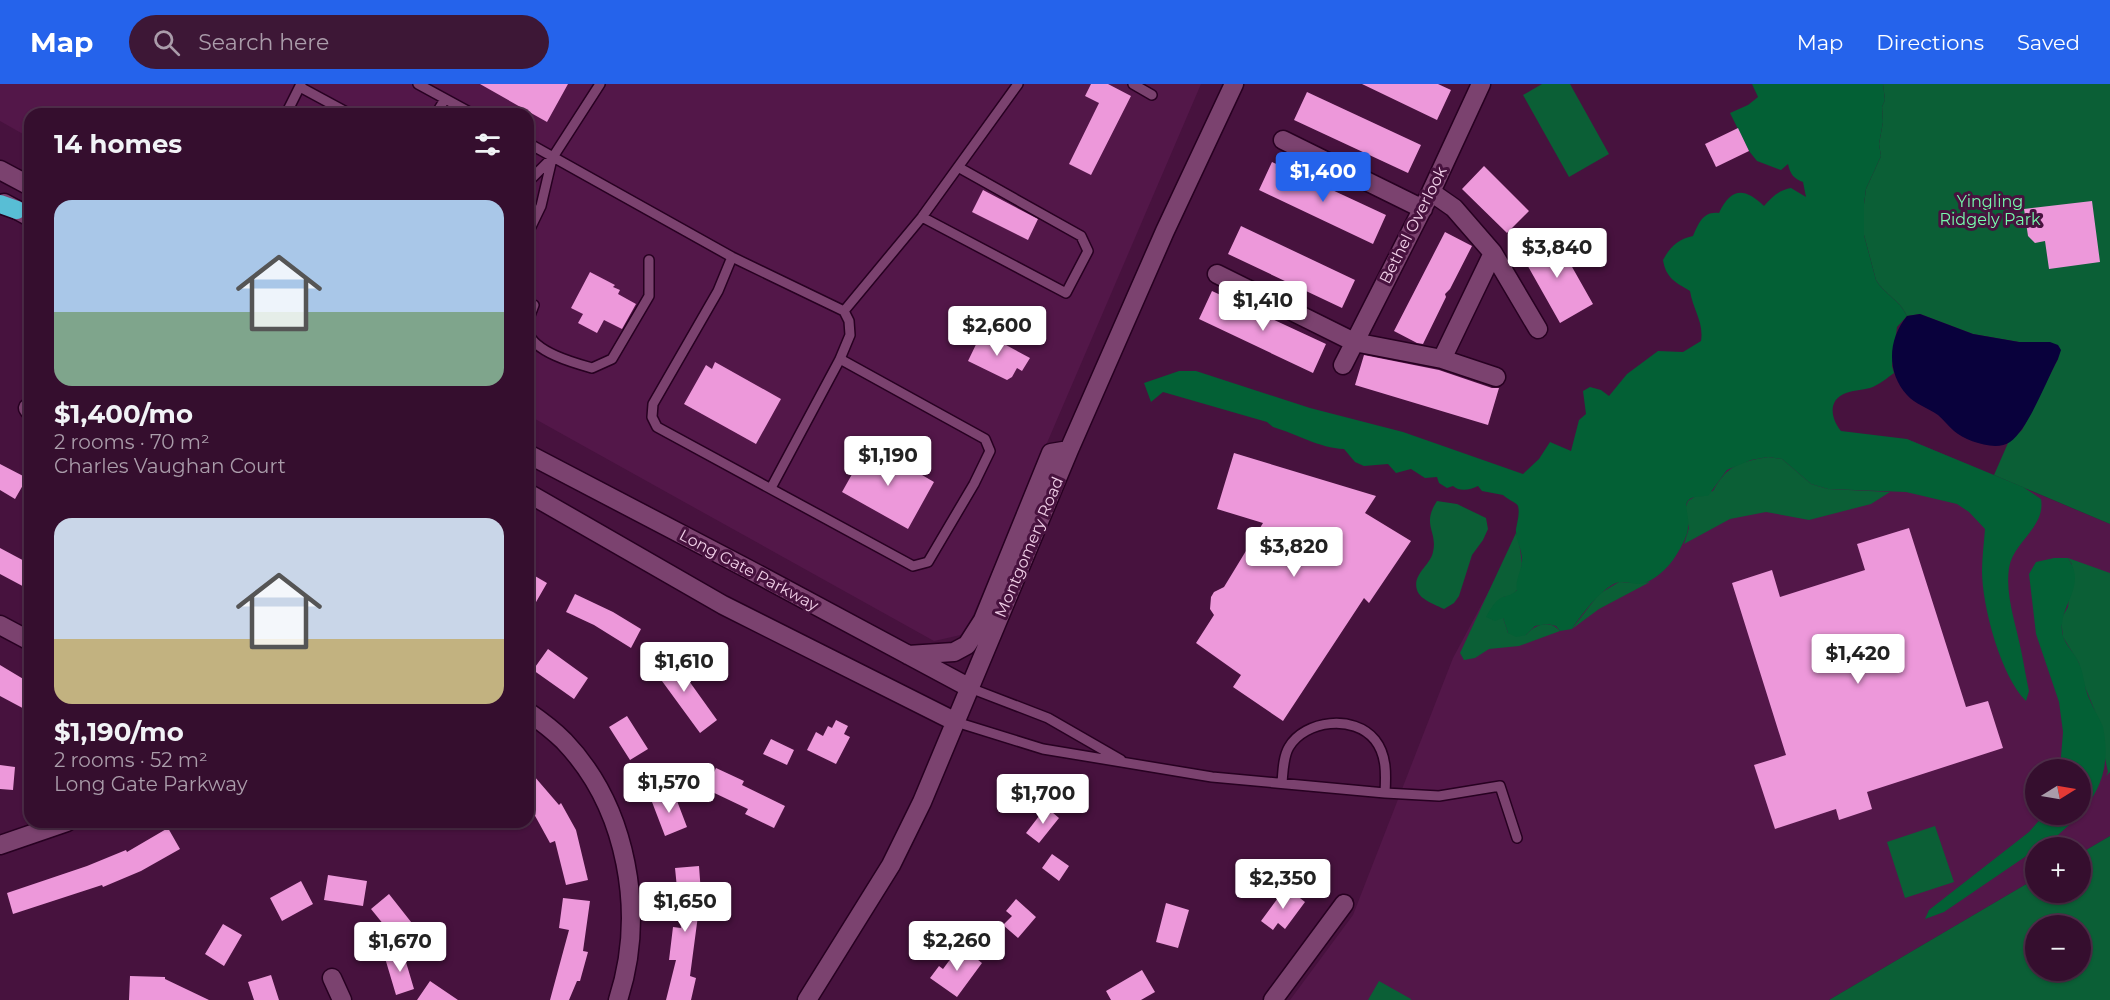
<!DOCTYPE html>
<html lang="en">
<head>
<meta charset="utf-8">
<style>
	body { margin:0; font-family:Montserrat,sans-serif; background:#3d1736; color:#f1f3f6; height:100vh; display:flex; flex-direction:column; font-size:22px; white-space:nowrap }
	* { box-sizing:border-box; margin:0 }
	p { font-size:20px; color:#aa9caa }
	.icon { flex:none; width:33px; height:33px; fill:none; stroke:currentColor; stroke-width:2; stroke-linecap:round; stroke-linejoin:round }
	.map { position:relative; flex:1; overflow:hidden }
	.panel { position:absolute; left:24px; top:24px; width:510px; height:720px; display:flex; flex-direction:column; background:#350e2e; border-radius:18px; box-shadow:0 2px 4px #0004,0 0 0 2px #4f2e4a }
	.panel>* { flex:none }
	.needle { width:39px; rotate:79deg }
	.controls { position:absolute; left:2025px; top:675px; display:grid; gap:12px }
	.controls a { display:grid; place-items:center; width:66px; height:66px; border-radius:50%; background:#350e2e; box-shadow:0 2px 4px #0004,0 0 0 2px #4f2e4a; font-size:30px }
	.price { position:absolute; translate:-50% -51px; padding:0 14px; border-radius:6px; background:#fff; color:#222; font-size:20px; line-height:39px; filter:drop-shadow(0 2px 3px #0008) }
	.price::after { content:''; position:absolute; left:50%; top:36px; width:18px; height:14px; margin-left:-9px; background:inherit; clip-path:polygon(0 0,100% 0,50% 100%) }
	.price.selected { background:#2563eb; color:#fff }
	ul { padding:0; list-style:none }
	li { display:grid; align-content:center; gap:12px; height:318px; padding:0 30px }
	li span { display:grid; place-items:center; height:186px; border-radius:18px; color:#555 }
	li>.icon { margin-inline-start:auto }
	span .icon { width:108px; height:108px; fill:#fffc; stroke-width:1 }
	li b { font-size:26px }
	h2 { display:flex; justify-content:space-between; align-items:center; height:72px; padding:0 30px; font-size:26px }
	header { display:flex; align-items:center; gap:36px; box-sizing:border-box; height:84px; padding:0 30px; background:#2563eb; color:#fff }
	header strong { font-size:28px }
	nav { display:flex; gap:33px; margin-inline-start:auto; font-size:21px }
	.search { width:420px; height:54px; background:#3d1736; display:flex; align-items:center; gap:15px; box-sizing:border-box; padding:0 21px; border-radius:33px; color:#aa9caa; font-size:22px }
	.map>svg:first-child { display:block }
	.built { fill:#531749; fill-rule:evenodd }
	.green { fill:#0b5f36; fill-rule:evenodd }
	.forest { fill:#036035 }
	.water { fill:#09013c }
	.building { fill:#ed98da }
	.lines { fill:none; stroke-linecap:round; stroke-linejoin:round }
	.lane-casing { stroke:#270121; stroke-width:12 }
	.street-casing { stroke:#270121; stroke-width:21 }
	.secondary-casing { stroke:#270121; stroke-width:21 }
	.highway-casing { stroke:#270121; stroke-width:21 }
	.lane { stroke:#7b426f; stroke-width:9 }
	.street { stroke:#7b426f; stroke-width:18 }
	.secondary { stroke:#7b426f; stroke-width:18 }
	.highway { stroke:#58bed5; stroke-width:18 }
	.labels { text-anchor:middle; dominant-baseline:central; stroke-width:6; stroke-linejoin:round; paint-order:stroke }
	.park-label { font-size:16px; fill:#77fbad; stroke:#47123e }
	.street-label { font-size:16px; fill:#f2d0e9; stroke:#47123e }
</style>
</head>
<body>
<header>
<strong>Map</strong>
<div class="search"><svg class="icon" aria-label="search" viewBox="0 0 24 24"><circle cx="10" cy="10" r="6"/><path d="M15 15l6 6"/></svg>Search here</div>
<nav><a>Map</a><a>Directions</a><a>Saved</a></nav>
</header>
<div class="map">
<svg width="2110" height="916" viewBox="0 0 2110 916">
	<rect width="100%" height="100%" fill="#47123e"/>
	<path class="built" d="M0 0H1201L965 550 934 557 528 331V30H30V54L0 37Z
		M1907 355 2110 440V752L2081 769 2080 764H2036L2035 795 1829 916H1290L1353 831 1453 574 1559 376ZM2036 686H2080V730H2036Z"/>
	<path class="green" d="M1542 0H1570L1609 70 1569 93 1523 11Z
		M1883 0H2110V440L1994 391 2008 359 2022 346 2058 275 2019 258 1973 250 1920 230 1907 232C1900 216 1884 210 1876 196L1864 151V120L1866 105 1881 72 1879 60 1883 38 1882 23 1885 16Z
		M1768 373 1782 375 1811 400 1828 405 1890 408 1871 420 1809 436 1766 428 1730 435 1684 460 1689 444 1685 425 1688 417 1696 412 1713 407C1727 381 1740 378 1768 373Z
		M1437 417 1457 420 1486 434 1488 445 1483 456 1472 471 1459 512 1454 519 1444 525C1436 521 1420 516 1417 506 1412 490 1430 482 1433 468 1438 447 1421 441 1437 417Z
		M1516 449 1519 458 1522 480 1517 506 1511 512 1503 513V534L1508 549 1526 551C1535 541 1549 535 1560 547L1519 562 1489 565 1475 574 1464 576 1460 569Z
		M2068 474 2110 489V688L2106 692 2108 688 2095 627 2083 598 2079 579 2063 553 2061 535 2068 523 2072 480Z
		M1619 498C1630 498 1639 500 1650 498L1599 525 1572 545 1599 510Z
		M1935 742 1954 798 1905 814 1887 758Z
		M2110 752V916H1829L2035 795 2036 808H2080L2081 769ZM2036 842H2080V886H2036Z
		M1379 897 1411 915V916H1368Z"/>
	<path class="forest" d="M1752 0H1883L1885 16 1882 23 1883 38 1879 60 1881 72 1866 105 1864 120V151L1876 196C1884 210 1900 216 1907 232L1897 243 1892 282 1894 289C1887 294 1879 301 1870 304 1862 306 1854 306 1846 309 1827 316 1831 335 1841 347L1907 355 2023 403 2041 415C2046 443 2013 458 2009 484 2005 511 2016 540 2021 566 2024 580 2026 594 2029 607L2026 617C2001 593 1982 522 1982 487 1982 473 1984 459 1985 445L1969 428 1957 420 1906 408 1828 405 1811 400 1782 375 1768 373 1751 376 1727 386 1708 412C1674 412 1691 426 1688 445 1687 454 1675 475 1669 481 1662 489 1649 500 1639 500 1631 500 1625 496 1616 499 1601 505 1581 531 1572 545L1560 547 1556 542 1548 540 1535 542 1526 551 1516 553 1508 549 1503 534 1495 537 1486 533C1490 526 1495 516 1503 513 1510 511 1511 511 1517 506 1515 496 1521 488 1522 478 1523 467 1515 455 1516 445 1517 439 1520 429 1518 422 1517 419 1507 415 1503 411L1482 407 1478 402C1470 406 1460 408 1453 402L1447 404 1439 399 1437 393 1425 394 1411 385 1396 389 1388 380 1364 382 1355 378 1344 365C1319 364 1297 350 1273 343L1267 338 1163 308 1151 318 1144 299 1179 287H1196L1310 324 1403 348 1523 390 1539 375 1550 358 1571 367 1579 336 1586 330 1583 307 1590 303 1601 306 1609 312 1627 290 1658 267 1683 268 1701 257C1704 238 1693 226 1690 207 1675 198 1666 194 1663 176 1670 163 1678 155 1693 152 1699 139 1703 127 1719 129 1731 104 1744 103 1764 122 1772 113 1779 106 1791 104L1806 113 1803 98C1794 95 1790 90 1788 80L1781 86 1757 77 1749 67 1730 29 1748 21 1758 13Z
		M2054 474H2068C2089 504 2055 524 2063 552 2066 562 2075 569 2079 579 2084 590 2084 603 2089 614 2093 624 2099 633 2103 643 2110 679 2103 702 2081 730L2080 686 2060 685 2063 648 2059 618 2036 550 2029 490 2036 478Z
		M2044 731H2080L2058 751 2039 763 2036 764 2035 766 1944 828 1925 835 1929 826 2029 748Z"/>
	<path class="water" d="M1920 230 1973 250 2019 258H2050L2058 261 2061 266 2058 275C2046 297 2029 344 2010 358 1996 368 1966 357 1954 347 1948 342 1944 336 1938 331 1928 324 1915 320 1907 311 1886 288 1888 255 1907 232Z"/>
	<path class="building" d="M480 0H568L547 38Z
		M1091 0H1108L1131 12 1091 91 1069 80 1099 19 1085 12Z
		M1362 0H1438L1451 6 1437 36Z
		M1307 8 1421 61 1408 89 1294 36Z
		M1738 44 1749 67 1716 83 1705 60Z
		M1272 78 1386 131 1373 160 1259 106Z
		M1484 82 1529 127 1507 149 1462 105Z
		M983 106 1038 135 1028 156 972 128Z
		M2092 117 2100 178 2049 185 2045 157 2035 159 2028 152 2024 125Z
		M1241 142 1355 196 1342 224 1228 170Z
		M1445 148 1472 162 1450 205 1445 210 1446 213 1423 260 1417 259 1394 247Z
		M1554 151 1593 220 1560 239 1521 170Z
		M590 188 615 201 613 203 620 206 618 210 636 220 622 245 604 236 597 249 578 239 583 230 571 224Z
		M1212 207 1326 260 1313 289 1199 235Z
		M982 248 1030 274 1022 287 1017 284 1012 293 1007 296 968 277Z
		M1364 271 1439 286 1492 304H1499L1488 341 1355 301Z
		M715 278 781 315 756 360 684 320 706 281 712 285Z
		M869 360 934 398 908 445 842 408Z
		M1234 369 1376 412 1365 429 1411 457 1369 519 1364 514 1283 637 1233 603 1241 591 1196 559 1214 531 1210 525 1211 513 1214 508 1224 503 1263 439 1217 425Z
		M0 380 27 394 15 415 0 406Z
		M1909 444 1966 623 1988 617 2003 664 1867 708 1872 725 1839 736 1836 725 1775 745 1754 681 1786 671 1732 499 1772 486 1780 513 1865 486 1857 460Z
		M0 464 30 480V506L0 490Z
		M528 488 547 499 528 532Z
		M575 510 613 528 641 545 631 564 594 541 566 528Z
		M548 565 588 594 574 615 533 586Z
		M669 569 717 636 700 649 651 582Z
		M0 581 30 599V628L0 612Z
		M627 632 648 665 630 676 609 643Z
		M836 636 848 642 844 650 850 653 836 680 807 666 816 648 823 652 828 642 832 644Z
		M771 655 794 666 787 681 763 670Z
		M0 681 15 683 13 706 0 705Z
		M716 684 744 697 742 701 785 722 774 744 745 730 748 725 706 705Z
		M528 685 559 721 561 719 576 746 588 796 566 801 555 757 550 759 528 719Z
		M674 709 687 743 665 752 652 718Z
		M1046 723 1059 734 1039 759 1026 749Z
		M168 744 180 765 141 787 103 803 102 801 13 830 7 809 87 782 126 766 127 768Z
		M1052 770 1069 782 1059 797 1042 784Z
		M699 782 702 823 699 824 690 892 696 894 691 916H666L676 876H669L673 843 681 844 675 784Z
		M328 791 367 797 363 822 324 816Z
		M301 797 313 820 282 837 270 814Z
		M1286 803 1305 818 1285 845 1278 839 1273 846 1261 837Z
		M389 810 415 843 397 857 371 825Z
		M563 814 590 817 583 867 588 868 580 897H577L569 916H550L569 846 559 844Z
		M1016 815 1036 833 1018 854 1003 841 1012 832 1006 827Z
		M1166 819 1189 826 1178 864 1156 858Z
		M223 840 242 851 224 882 205 870Z
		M960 862 982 879 957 913 930 894 939 882 943 885Z
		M403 868 414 905 396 911 385 874Z
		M1142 886 1155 908 1141 916H1111L1106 907Z
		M271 891 279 916H254L248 898Z
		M130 892 165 893V895L209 916H129Z
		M430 897 458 916H417Z"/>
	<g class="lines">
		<defs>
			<path id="lane" d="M418 0 473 30
				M1133 0 1152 11
				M300 3 350 30
				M286 30 301 0
				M436 30 445 15
				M528 59 732 173 844 227 849 237 850 251 840 275 771 404
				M528 98 553 73 600 0
				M922 133 1066 209 1088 167 1081 152 958 83
				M528 149 541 122 552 75
				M732 173 718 207 653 320 652 333 657 343 913 482 928 478 974 400 990 367 985 355 840 275
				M844 227 922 133 1018 0
				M528 237 534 221
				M528 248C534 268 574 279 592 284L612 275 649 212V176
				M970 604 1048 634 1121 676
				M956 638 1043 665 1212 693 1385 709 1439 712 1500 702 1517 754
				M1282 699C1283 688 1283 673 1289 663 1305 636 1354 630 1375 656 1387 671 1386 691 1385 709"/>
			<path id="street" d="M1283 56 1423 125
				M1493 169 1538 245
				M1217 190 1354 258 1442 275 1493 169 1454 124 1431 108
				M1442 275 1496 293
				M1343 281 1431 108 1481 0
				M28 324 30 327
				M0 541 30 557
				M528 628C541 637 553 646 564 657 628 724 646 830 618 916
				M0 761 67 738
				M332 894 342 916
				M1273 916 1344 820"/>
			<path id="secondary" d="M0 86 30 102
				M4 119 30 133
				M528 370 748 485 970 604
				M528 409 723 521 956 638
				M908 571 954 568 967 561 983 536 1051 369 1069 366
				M807 916 891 781 922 718 1069 366 1165 147 1234 0"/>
			<path id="highway" d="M0 120 17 126"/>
		</defs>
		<use href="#lane" class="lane-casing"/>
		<use href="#street" class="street-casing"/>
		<use href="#secondary" class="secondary-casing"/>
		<use href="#highway" class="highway-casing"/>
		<use href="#lane" class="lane"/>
		<use href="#street" class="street"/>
		<use href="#secondary" class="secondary"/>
		<use href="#highway" class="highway"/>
	</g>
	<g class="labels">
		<g class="park-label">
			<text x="1990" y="117">Yingling<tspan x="1990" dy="18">Ridgely Park</tspan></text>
		</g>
		<g class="street-label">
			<text transform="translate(1413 141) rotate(-63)">Bethel Overlook</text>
			<text transform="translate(1029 463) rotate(-67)">Montgomery Road</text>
			<text transform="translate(749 486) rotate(28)">Long Gate Parkway</text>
		</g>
	</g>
</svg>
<div class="controls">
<a><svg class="needle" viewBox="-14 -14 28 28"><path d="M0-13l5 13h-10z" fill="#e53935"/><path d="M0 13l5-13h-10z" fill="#aa9caa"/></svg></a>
<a>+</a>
<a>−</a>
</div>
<b class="price selected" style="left:1323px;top:119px">$1,400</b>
<b class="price" style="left:1557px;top:195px">$3,840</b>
<b class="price" style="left:1263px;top:248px">$1,410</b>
<b class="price" style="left:997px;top:273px">$2,600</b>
<b class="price" style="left:888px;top:403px">$1,190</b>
<b class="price" style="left:1294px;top:494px">$3,820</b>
<b class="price" style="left:1858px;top:601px">$1,420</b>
<b class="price" style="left:684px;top:609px">$1,610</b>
<b class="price" style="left:669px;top:730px">$1,570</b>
<b class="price" style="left:1043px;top:741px">$1,700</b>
<b class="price" style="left:1283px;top:826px">$2,350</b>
<b class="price" style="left:685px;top:849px">$1,650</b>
<b class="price" style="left:957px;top:888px">$2,260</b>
<b class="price" style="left:400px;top:889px">$1,670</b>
<section class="panel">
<h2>14 homes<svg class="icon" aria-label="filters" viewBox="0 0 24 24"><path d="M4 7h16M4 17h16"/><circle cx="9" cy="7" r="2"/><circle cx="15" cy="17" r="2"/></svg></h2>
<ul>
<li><span style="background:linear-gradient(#a9c7e8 60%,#7fa58c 0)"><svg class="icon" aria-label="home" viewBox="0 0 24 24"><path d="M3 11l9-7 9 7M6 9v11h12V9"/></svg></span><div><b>$1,400/mo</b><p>2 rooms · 70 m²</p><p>Charles Vaughan Court</p></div></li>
<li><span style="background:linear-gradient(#c9d6e8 65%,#c2b280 0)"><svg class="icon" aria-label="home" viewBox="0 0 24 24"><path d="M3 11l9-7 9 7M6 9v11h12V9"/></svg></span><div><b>$1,190/mo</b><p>2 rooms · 52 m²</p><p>Long Gate Parkway</p></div></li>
</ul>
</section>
</div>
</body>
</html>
